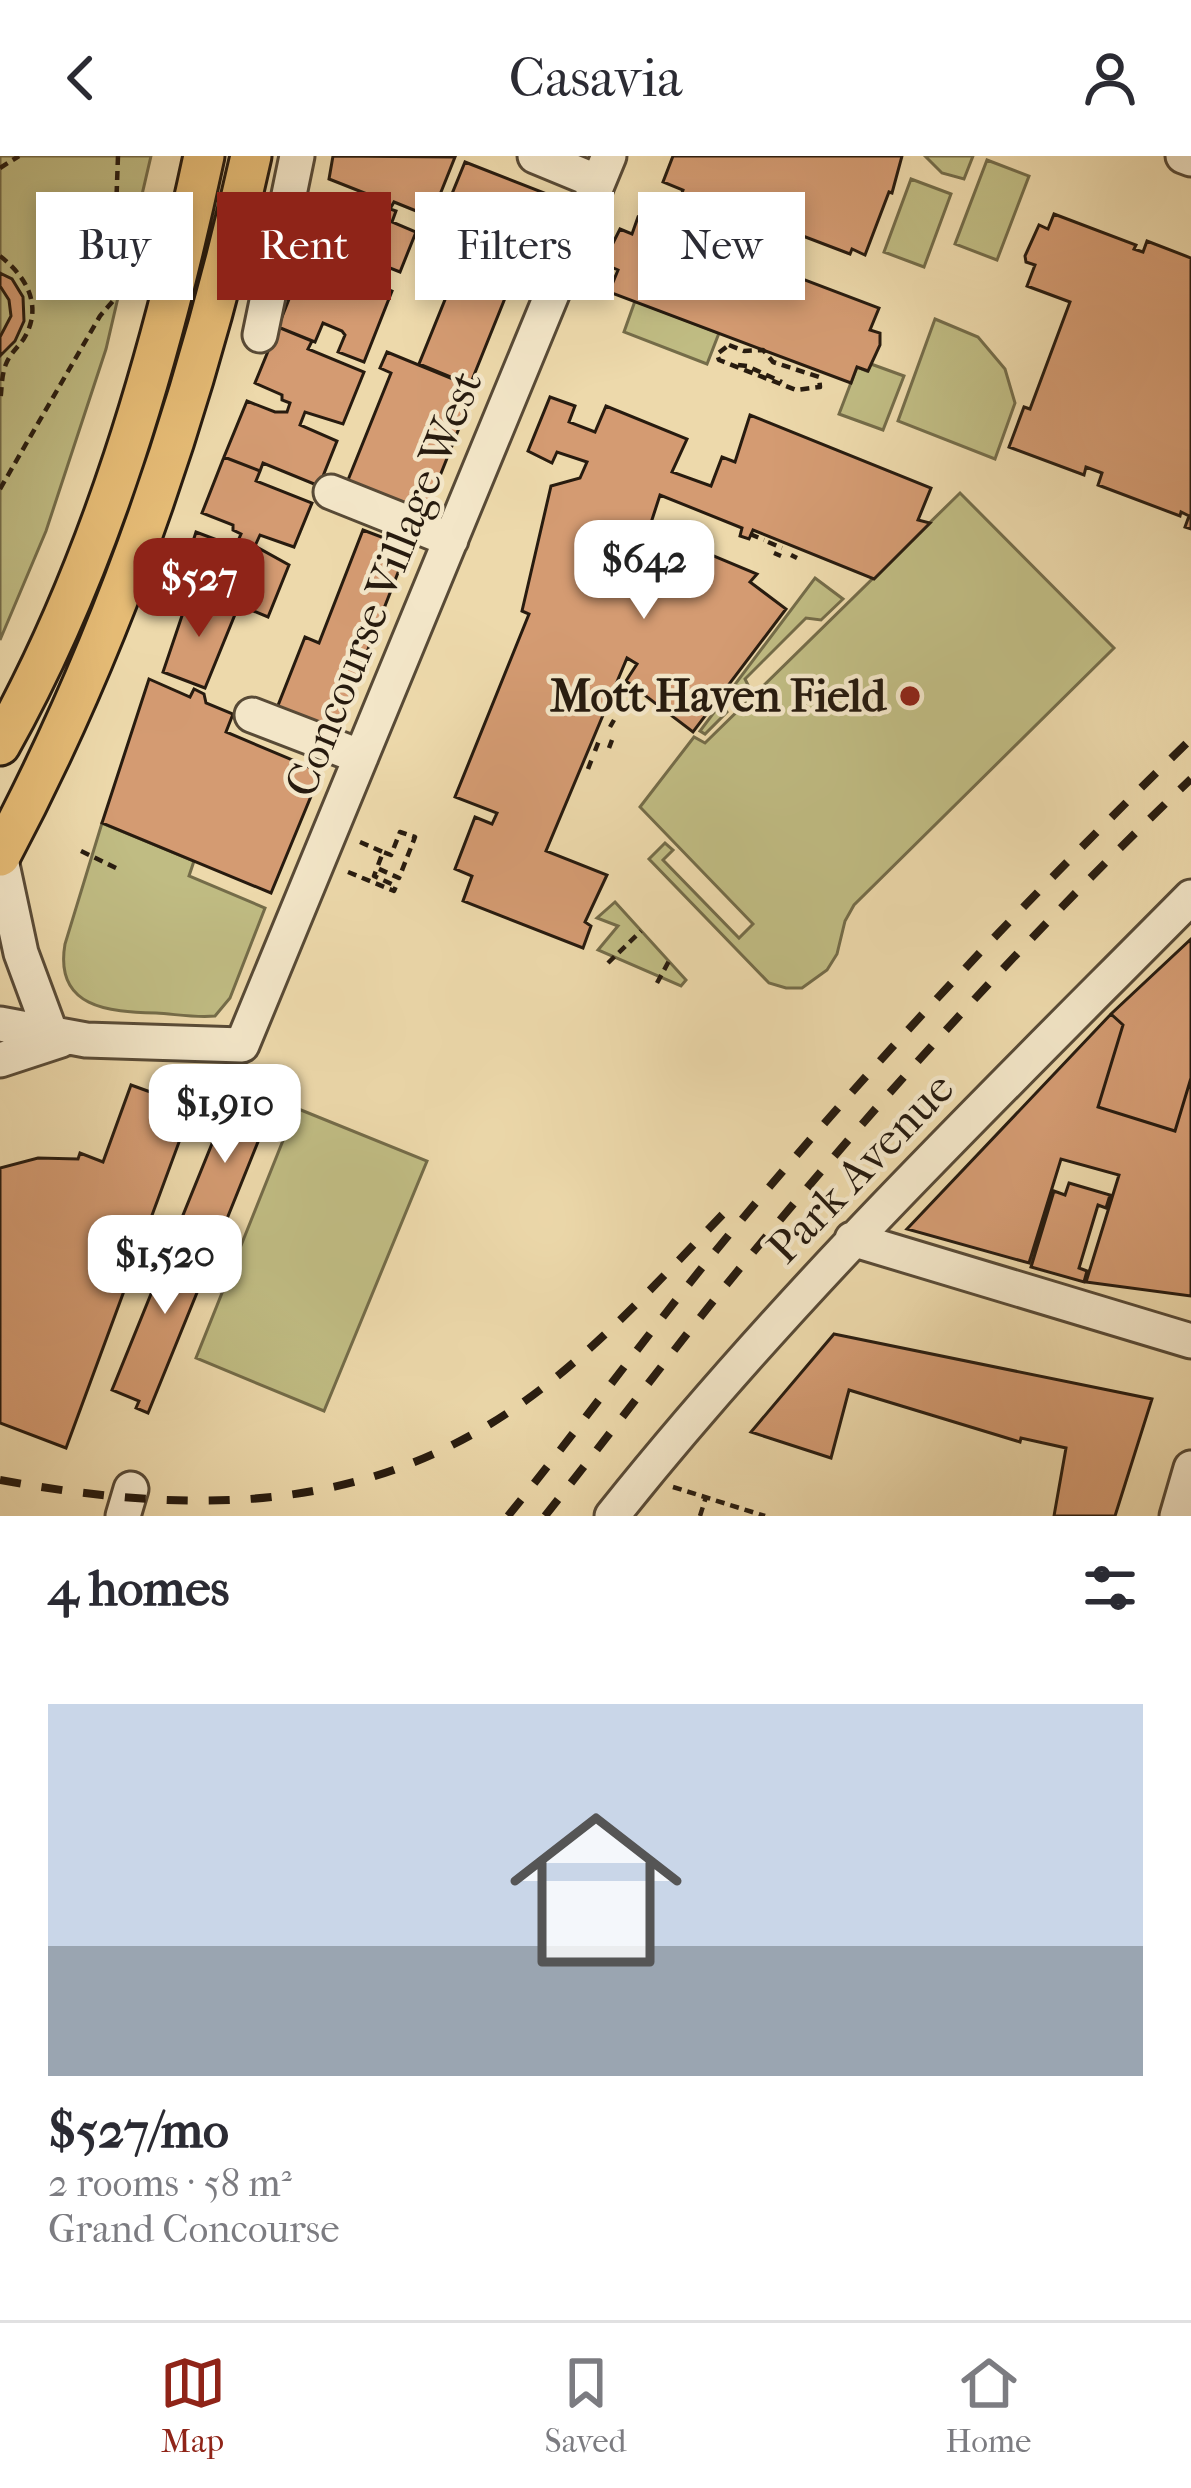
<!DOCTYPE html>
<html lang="en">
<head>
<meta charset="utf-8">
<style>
	body { margin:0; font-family:"IM FELL French Canon",serif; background:#f2f2f3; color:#2b2b33; height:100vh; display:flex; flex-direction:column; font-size:45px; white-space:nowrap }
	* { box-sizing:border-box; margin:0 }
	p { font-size:39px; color:#7c7c81 }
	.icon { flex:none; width:66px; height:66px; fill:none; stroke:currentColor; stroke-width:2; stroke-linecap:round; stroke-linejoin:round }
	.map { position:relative; height:1360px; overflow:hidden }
	.side { display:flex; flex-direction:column; background:#fff; flex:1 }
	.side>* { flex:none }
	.hud { position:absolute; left:36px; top:36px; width:1119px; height:108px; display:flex; gap:24px }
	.price { position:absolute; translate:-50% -102px; padding:0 27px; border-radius:24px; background:#fff; color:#222; font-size:39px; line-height:78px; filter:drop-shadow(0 3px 6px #0008) }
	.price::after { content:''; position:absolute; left:50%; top:72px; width:36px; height:27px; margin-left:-18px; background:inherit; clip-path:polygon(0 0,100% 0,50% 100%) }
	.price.active { background:#8f2418; color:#fff }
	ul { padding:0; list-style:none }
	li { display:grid; align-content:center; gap:24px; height:636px; padding:0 48px }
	li span { display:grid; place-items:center; height:372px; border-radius:0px; color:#555 }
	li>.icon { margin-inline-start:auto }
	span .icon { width:216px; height:216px; fill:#fffc; stroke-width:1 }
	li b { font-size:51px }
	h2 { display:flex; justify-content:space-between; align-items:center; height:144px; padding:0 48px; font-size:51px }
	.pill { padding:0 42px; border-radius:0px; background:#fff; box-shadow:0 6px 18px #0003; font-size:42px; line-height:108px }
	.pill.active { background:#8f2418; color:#fff }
	header { display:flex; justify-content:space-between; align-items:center; height:156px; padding:0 48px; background:#fff; font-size:54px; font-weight:600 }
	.tabs { display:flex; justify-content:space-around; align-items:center; height:168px; border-top:3px solid #e1e1e2; background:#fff; font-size:33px; color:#7c7c81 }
	.tabs a { display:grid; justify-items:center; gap:6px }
	.tabs .active { color:#8f2418 }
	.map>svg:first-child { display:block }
	.green { fill:#c0bc83; stroke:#746c49; stroke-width:3 }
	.building { fill:#d49b72; stroke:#271b0f; stroke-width:3; fill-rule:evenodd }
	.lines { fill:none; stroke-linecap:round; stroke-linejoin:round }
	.minor-casing { stroke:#584a36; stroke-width:39 }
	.major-casing { stroke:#271b0f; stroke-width:45 }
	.path { stroke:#271b0f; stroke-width:4.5; stroke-dasharray:9 6; stroke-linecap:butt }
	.minor { stroke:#f3e6c8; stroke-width:33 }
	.major { stroke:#e6bc76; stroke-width:39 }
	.rail { stroke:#271b0f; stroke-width:8; stroke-dasharray:21 21; stroke-linecap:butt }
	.poi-dot { fill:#8f2418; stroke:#f3e6c8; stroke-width:4.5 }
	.labels { text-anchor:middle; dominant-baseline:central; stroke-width:9; stroke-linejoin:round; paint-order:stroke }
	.street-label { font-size:45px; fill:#271b0f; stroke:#f3e6c8 }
	.poi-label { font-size:45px; font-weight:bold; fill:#271b0f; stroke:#f3e6c8; text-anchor:end }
</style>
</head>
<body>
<header><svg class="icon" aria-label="back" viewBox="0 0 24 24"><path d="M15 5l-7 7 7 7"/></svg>Casavia<svg class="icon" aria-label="person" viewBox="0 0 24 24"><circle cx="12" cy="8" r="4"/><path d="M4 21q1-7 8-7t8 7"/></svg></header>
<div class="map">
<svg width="1191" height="1360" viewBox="0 0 1191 1360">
	<rect width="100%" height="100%" fill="#edd9ab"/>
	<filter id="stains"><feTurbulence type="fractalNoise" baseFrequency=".00167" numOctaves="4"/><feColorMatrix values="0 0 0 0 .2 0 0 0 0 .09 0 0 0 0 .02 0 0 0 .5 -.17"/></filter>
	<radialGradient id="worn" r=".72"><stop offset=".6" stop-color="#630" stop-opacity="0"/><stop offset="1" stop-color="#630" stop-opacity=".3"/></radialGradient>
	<path class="green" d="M0 0H151L106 193 46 375 0 484Z
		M925 0H973L964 23 942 17Z
		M987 4 1029 20 997 104 955 88Z
		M911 23 951 38 924 111 884 96Z
		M635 145 719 177 707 208 624 176Z
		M935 163 978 181 1005 213 1015 247 995 303 898 265Z
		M871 208 904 220 883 274 839 258 857 211 867 215Z
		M960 337 1114 492 854 749 845 765 837 798 827 814 802 832H786L769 827 649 703 665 687 673 694 663 704 739 782 753 768 640 651 694 581 705 587Z
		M815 422 843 443 821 464 806 462 745 523 748 529 724 551 727 556 705 578 700 575Z
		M102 667 194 705 189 720 265 752 230 842 215 860C195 862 175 858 156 857 109 856 54 852 65 788Z
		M615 746 686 824 681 830 598 794 618 770 597 762Z
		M296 952 427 1005 324 1255 196 1202Z"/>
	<path class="building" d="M333 0 455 1 431 61 394 46 390 53 396 55 392 66 416 76 400 116 370 104 366 125 392 135 364 206 338 196 345 179 342 175 323 167 315 186 278 171 301 113 331 125 338 108 308 96 325 41 361 56 362 52 371 55 375 46 366 42 367 38 329 23Z
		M673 0H902L892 37 889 36 865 99 852 93 850 98 795 77 790 91 795 93 791 104 786 102 781 115 879 152 870 174 880 177V189L868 215 857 211 851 227 609 136 618 114 609 110 607 99 620 73 632 78 638 61 664 71 667 62 660 59 668 39 680 43 683 34 663 26ZM719 47 743 57 741 62 752 66 754 61 783 73 767 111 707 87Z
		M465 6 547 38 470 229 419 208 476 67 445 55Z
		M1054 58 1136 89 1134 93 1143 96 1147 85 1191 102V373L1185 371 1189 360 1181 356 1180 360 1098 329 1102 317 1086 311 1084 319 1009 291 1024 251 1030 253 1070 146 1027 130 1035 109 1026 106 1025 100 1039 69 1048 73Z
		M0 117 12 123 23 141 24 165 15 185 0 200V181L11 160 9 144 0 130Z
		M278 171 312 185 308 193 364 216 343 268 305 256 300 269 337 285 319 330 263 307 260 315 224 301 247 245 275 256H287L290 247 282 244V239L255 227Z
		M387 196 475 232 422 365 344 334 391 217 380 212Z
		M550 241 575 250 569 266 595 276 606 250 687 283 672 316 711 330 722 301 735 306 750 259 931 332 918 364 930 367 874 423 753 374 749 383 740 380 742 372 660 339 649 373 757 418 750 426 786 453 693 576 626 525 637 508 627 502 546 695 607 719 585 766 591 770 583 792 463 745 472 720 455 713 475 661 492 668 497 657 455 641 529 458 522 455 551 330 580 322 587 306 557 296 552 307 528 295Z
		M224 301 260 315 256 325 312 347 294 391 260 379 255 390 289 409 268 461 215 439 213 445 178 432 196 376 225 387 229 384 237 387 241 378 233 374V369L202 357Z
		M363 374 408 391 336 575 277 552 305 481 319 487Z
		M190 436 236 456 205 532 163 516Z
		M149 523 190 541 194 533 204 538 206 547 233 558 226 576 321 616 271 737 102 667Z
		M1191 783V922L1175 975 1098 951 1123 869 1111 858Z
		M1111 858 1123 869 1098 951 1175 975 1191 922V1140L1086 1126 1119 1019 1061 1003 1029 1107 907 1073Z
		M131 929 192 951 66 1292 0 1267V1012L38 1002 78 1003 80 997 103 1006Z
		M233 936 272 951 218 1085 179 1069Z
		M1069 1027 1110 1039 1106 1052 1098 1049 1079 1112 1087 1115 1084 1126 1031 1111 1054 1035 1065 1039Z
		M179 1069 218 1085 148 1257 136 1252 139 1245 112 1234Z
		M834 1178 1152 1243 1115 1360H1054L1066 1292 1021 1282 1020 1286 849 1234 831 1302 751 1276Z"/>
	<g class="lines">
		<defs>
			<path id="minor" d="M535 0 598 26
				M1183 0 1191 3
				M260 179 297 0
				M331 336 451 384
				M252 559 361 601
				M0 699 21 797 51 878
				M0 868 86 884 242 889 609 0
				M0 904 61 884
				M852 1083 1191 1185
				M123 1360 131 1333
				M612 1360C789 1138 992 942 1191 741
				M1177 1360 1191 1312"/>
			<path id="major" d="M0 589C101 409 161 201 204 0
				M0 700C117 480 197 242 251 0"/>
		</defs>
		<use href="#minor" class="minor-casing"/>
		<use href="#major" class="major-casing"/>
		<path class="path" d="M118 0 115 82 119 138 134 140
			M0 12 19 0
			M0 100C27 121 44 151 23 184 17 192 10 198 6 208 1 220 2 234 0 246
			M729 189 744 195 763 194 773 206 819 221 820 231 796 234 719 204 717 198Z
			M738 209 747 210 782 226
			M0 333 100 160 119 138
			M750 378 764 384
			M768 386 782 392
			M774 397 781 400
			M791 399 797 402
			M610 571 614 564
			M609 592 612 584
			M595 595 600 582
			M588 613 593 600
			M360 686 383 696
			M81 695 116 712
			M348 716 394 735 396 730 374 720 377 712 399 722 415 681 400 676 391 699 383 696 377 712
			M608 807 641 775
			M657 827 669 805
			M673 1331 765 1360
			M700 1360 706 1341"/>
		<use href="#minor" class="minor"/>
		<use href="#major" class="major"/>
		<path class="rail" d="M0 1324C199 1360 376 1360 541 1233 609 1181 666 1117 725 1056
			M508 1360C584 1266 655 1167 733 1074 876 903 1031 738 1191 583
			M545 1360C615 1272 683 1180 755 1094 891 930 1037 770 1191 623"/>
	</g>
	<circle class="poi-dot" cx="910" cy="540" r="12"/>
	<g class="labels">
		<g class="street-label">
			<text transform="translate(384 428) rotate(-68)">Concourse Village West</text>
			<text transform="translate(861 1012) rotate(-46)">Park Avenue</text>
		</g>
		<g class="poi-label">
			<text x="886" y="540">Mott Haven Field</text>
		</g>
	</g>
	<rect width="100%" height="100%" filter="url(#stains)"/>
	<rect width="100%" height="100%" fill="url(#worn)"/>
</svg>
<b class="price" style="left:644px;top:466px">$642</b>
<b class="price active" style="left:199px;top:484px">$527</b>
<b class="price" style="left:225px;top:1010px">$1,910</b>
<b class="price" style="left:165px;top:1161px">$1,520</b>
<div class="hud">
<a class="pill">Buy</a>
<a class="pill active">Rent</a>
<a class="pill">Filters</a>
<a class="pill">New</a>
</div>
</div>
<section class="side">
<h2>4 homes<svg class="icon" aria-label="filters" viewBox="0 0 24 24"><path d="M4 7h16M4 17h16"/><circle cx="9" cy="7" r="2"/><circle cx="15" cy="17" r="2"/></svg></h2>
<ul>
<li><span style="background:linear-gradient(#c9d6e8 65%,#9aa5b1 0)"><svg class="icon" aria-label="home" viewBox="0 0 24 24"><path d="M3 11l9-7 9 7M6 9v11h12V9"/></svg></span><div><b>$527/mo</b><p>2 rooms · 58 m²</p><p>Grand Concourse</p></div></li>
</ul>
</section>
<nav class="tabs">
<a class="active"><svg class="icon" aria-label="map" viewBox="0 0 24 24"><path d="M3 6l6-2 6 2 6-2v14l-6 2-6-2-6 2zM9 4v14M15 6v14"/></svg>Map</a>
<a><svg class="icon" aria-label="saved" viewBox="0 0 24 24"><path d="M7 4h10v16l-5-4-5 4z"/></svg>Saved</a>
<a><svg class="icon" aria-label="home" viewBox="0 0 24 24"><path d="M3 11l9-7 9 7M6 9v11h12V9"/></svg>Home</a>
</nav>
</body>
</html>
